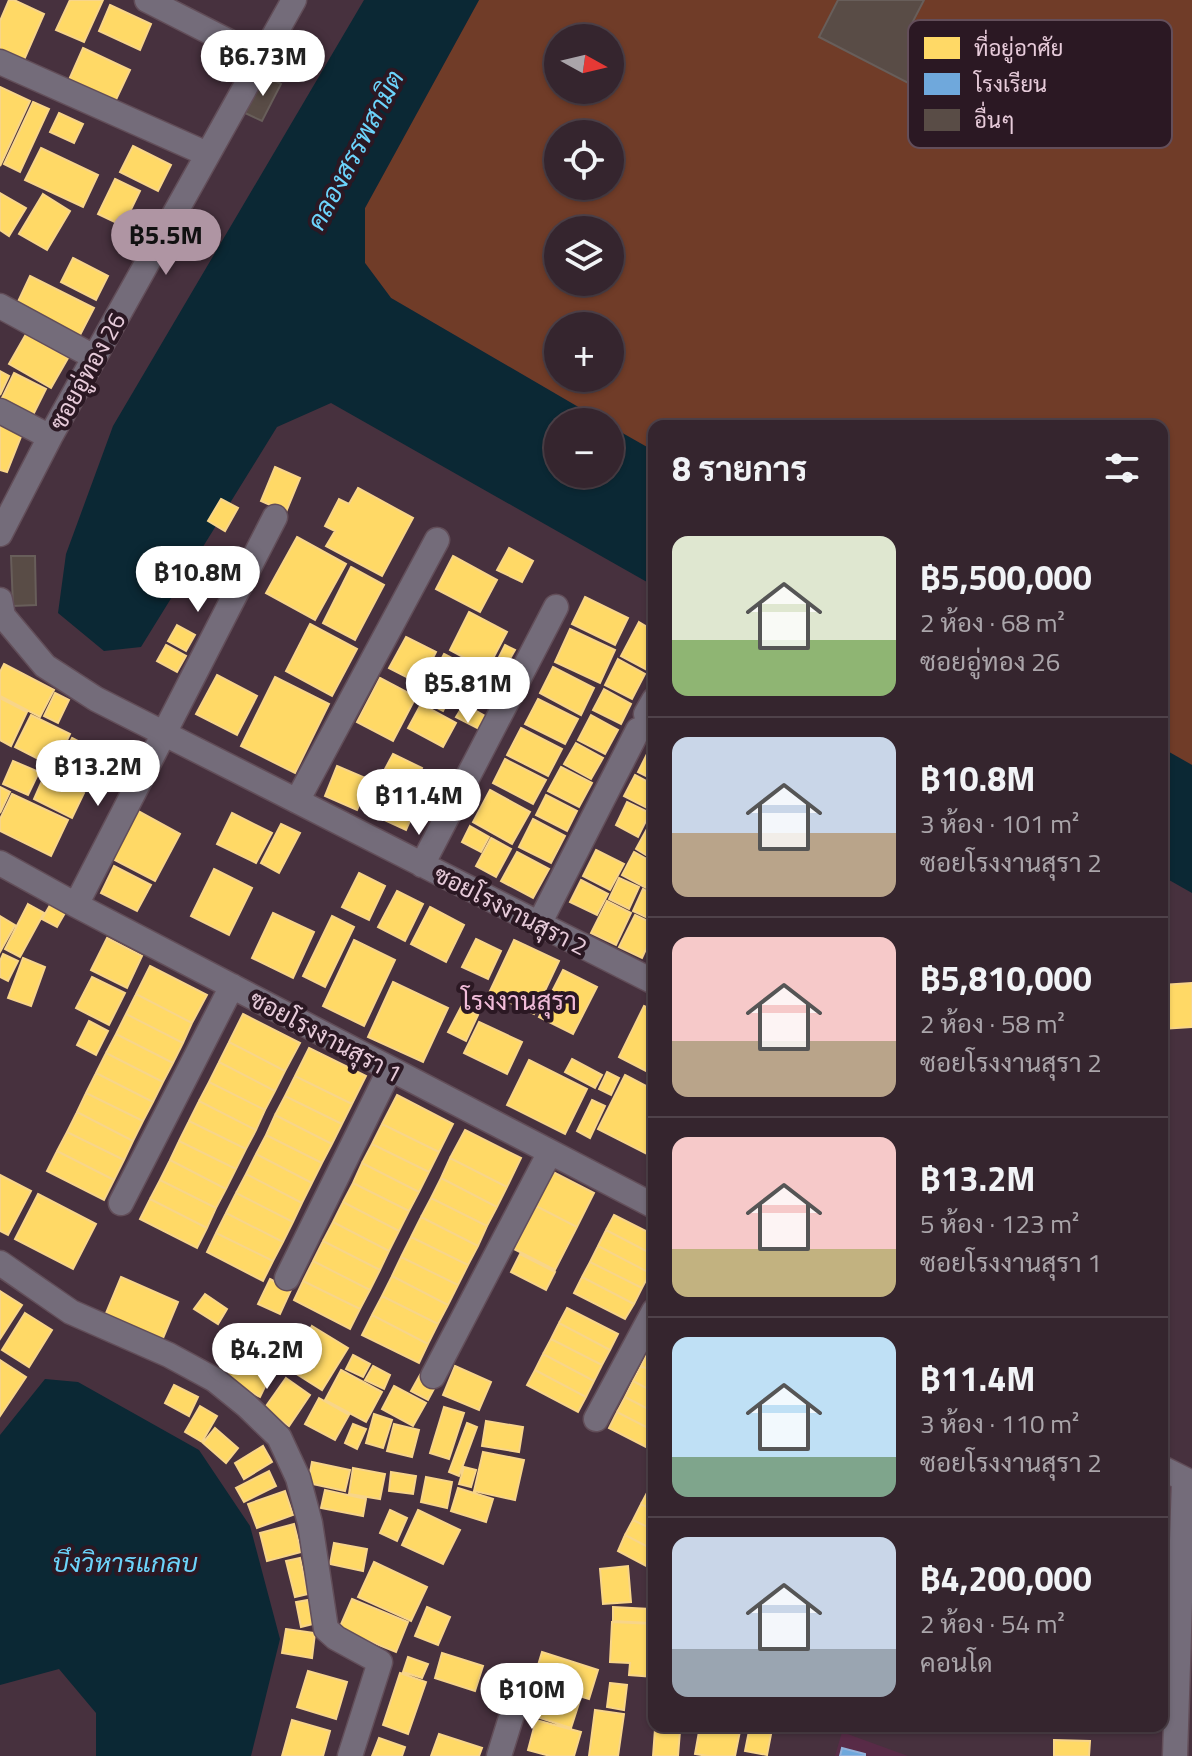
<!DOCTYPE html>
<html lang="th">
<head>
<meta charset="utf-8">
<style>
	body { margin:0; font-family:"Titillium Web",Sarabun,sans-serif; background:#40313a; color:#f1f3f6; height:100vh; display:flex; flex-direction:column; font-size:30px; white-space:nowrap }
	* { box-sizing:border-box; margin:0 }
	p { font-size:26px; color:#aaa5aa }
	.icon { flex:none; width:44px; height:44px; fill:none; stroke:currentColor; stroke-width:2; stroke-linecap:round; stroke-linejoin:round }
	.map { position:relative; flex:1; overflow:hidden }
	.side { position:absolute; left:648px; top:420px; width:520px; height:1312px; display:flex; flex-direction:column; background:#35252e; border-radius:16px; box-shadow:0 2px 6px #0004,0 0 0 2px #4f424a }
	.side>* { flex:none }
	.needle { width:52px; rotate:98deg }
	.fabs { position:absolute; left:544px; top:24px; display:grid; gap:16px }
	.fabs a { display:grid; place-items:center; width:80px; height:80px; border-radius:50%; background:#35252e; box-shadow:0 2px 6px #0004,0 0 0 2px #4f424a; font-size:40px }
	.price { position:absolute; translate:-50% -68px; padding:0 18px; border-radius:28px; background:#fff; color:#222; font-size:26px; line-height:52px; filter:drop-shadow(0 2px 4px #0008) }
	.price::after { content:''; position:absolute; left:50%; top:48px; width:24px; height:18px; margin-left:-12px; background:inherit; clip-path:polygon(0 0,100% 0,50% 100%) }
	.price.selected { background:#af95a3; color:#111 }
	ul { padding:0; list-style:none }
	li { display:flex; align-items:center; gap:24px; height:200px; padding:0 24px }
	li+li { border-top:2px solid #4f424a }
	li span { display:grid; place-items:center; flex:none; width:224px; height:160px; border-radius:16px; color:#555 }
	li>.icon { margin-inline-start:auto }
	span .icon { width:96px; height:96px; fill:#fffc; stroke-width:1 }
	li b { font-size:34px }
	h2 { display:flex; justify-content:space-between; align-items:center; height:96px; padding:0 24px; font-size:34px }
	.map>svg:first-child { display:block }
	.built { fill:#582b47 }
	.green { fill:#703c28; fill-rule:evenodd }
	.water { fill:#0b2834 }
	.homes { fill:#ffd966; stroke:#f8d589; stroke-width:2 }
	.schools { fill:#6fa8dc; stroke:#93b2db; stroke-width:2 }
	.building { fill:#594c46; stroke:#685e5a; stroke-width:2 }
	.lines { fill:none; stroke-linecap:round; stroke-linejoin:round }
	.street-casing { stroke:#624e59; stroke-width:27 }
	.street { stroke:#746c7a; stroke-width:24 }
	.labels { text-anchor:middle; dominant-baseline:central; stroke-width:8; stroke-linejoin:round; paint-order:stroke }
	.street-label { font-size:24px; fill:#e7cbda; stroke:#2b1823 }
	.water-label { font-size:26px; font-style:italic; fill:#6cd4fb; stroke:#2b1823 }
	.neighbourhood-label { font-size:26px; fill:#f1bcd9; stroke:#2b1823 }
	.key { fill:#2b1823; stroke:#634e5a; stroke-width:2 }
	.key-label { font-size:22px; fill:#e7cbda }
</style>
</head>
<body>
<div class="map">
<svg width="1192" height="1756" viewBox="0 0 1192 1756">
	<rect width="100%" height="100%" fill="#47313e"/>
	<path class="built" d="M1162 1478 1168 1481 1177 1496 1166 1707H1162Z
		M842 1732 908 1756H835Z"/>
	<path class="green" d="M479 0H1192V765L1162 748V426H654V451L610 426V422H604L391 298 365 263V208ZM558 38H610V90H558ZM558 134H610V186H558ZM558 230H610V282H558ZM558 326H610V378H558Z"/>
	<path class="water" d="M364 0H479L365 208V263L391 298 604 422H558V474H610V426L654 451V586L331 403 277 427 141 647 104 651 58 613 66 554 113 426Z
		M1162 748 1192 765V893L1162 876Z
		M45 1379 78 1382 199 1450 250 1526 280 1639 251 1756H96V1713L59 1669 0 1685V1435Z"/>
	<path class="homes" d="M9 0H14L44 14 24 60 0 49V21Z
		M70 0H103L84 42 56 30Z
		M110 5 151 24 140 50 99 31Z
		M83 48 130 70 114 104 68 82Z
		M0 87 30 101 0 166Z
		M33 102 49 109 20 172 4 164Z
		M59 113 83 124 74 143 50 132Z
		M133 146 171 165 158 191 120 172Z
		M41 148 98 175 83 207 25 180Z
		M115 179 140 191 123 226 98 214Z
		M0 193 26 208 9 236 0 230Z
		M43 194 70 211 47 250 19 234Z
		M73 258 108 276 96 300 61 282Z
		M30 276 94 308 78 339 15 308Z
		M26 334 68 358 51 388 9 364Z
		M0 371 9 376 0 395Z
		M14 373 46 389 29 423 0 402Z
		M0 425 22 434 7 472 0 470Z
		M275 467 300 478 286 512 261 501Z
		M358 488 413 518 382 576 326 546 335 531 325 526 339 499 349 504Z
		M221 499 238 508 225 531 208 521Z
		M297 537 346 564 315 620 266 593Z
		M509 548 533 561 522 582 497 570Z
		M453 556 497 580 480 612 436 589Z
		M351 567 384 585 355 640 323 623Z
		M585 597 628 618 615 645 572 624Z
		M469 612 507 632 487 670 450 650Z
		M639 622 654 631V658L647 670 621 656Z
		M310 624 357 649 332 696 286 671Z
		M177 625 195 635 186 651 168 641Z
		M570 629 615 650 600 683 555 662Z
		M406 637 436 652 420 684 389 668Z
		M166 645 186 656 177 672 157 661Z
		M505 645 515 650 507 664 498 659Z
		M444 654 484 675 468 703 429 683Z
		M618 659 645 674 632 699 605 685Z
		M4 664 54 690 40 717 0 696V672Z
		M553 667 594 688 581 715 540 693Z
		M217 675 257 696 237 735 196 714Z
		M275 677 329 704 295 773 241 746Z
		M380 678 416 697 393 741 357 722Z
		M430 686 450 697 443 711 422 700Z
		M604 689 631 704 621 724 593 710Z
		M55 693 69 700 58 723 44 716Z
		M0 698 27 712 11 746 0 740Z
		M538 699 578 719 565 744 525 724Z
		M421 704 456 723 443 747 408 728Z
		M464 704 485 716 479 729 456 717Z
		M31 715 70 734 54 767 15 747Z
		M591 715 618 730 605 754 578 740Z
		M521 728 562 749 548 776 507 755Z
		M72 738 91 748 77 775 58 766Z
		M576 743 603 758 591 779 564 764Z
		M649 750 654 752V780L638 772Z
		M91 753 104 760 93 782 80 775Z
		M393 754 422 768 415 784 385 769Z
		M505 759 546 780 533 804 493 783Z
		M13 761 39 772 28 795 3 784Z
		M337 766 370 780 357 810 325 796Z
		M561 767 592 783 579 807 548 791Z
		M45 774 84 793 72 818 34 799Z
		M383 774 423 791 406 830 367 812Z
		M635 775 654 785V805L651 810 624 796Z
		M0 787 10 792 0 813Z
		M490 790 530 812 512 844 473 822Z
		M12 794 68 820 51 856 0 831V819Z
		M546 795 577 811 567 831 536 815Z
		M627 802 650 813 638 837 616 825Z
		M138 811 180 834 155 881 113 859Z
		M232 813 272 833 256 863 217 844Z
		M533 819 565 836 551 863 519 847Z
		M281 824 300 833 279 873 261 863Z
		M470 826 489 837 481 852 462 842Z
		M648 827 654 830V860L636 849Z
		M491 838 511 849 496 877 476 866Z
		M596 850 624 864 610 890 583 876Z
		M517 852 549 869 533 898 501 881Z
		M634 852 654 863V892L622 875Z
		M114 866 151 885 137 911 101 893Z
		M214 869 252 888 229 935 191 916Z
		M359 873 385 886 369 920 342 907Z
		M619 878 639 887 629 909 609 899Z
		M581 880 608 894 597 915 570 902Z
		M643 889 654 895V916L652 920 633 911Z
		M397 891 423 904 405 941 378 927Z
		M607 901 631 913 616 945 591 933Z
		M28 904 44 913 20 957 5 949Z
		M50 905 65 913 57 927 42 919Z
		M430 907 464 925 446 962 411 944Z
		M273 913 314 932 293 978 252 958Z
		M635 915 654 924V932L642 958 619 947Z
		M0 916 15 925 0 952Z
		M332 916 354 927 325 987 303 976Z
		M107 938 142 956 127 988 91 970Z
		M476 939 501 951 488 979 462 967Z
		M354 940 395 960 364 1026 323 1006Z
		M514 940 559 961 534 1014 489 993Z
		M3 954 18 961 8 981 0 977V961Z
		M23 958 45 967 31 1006 8 998Z
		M150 966 207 995 192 1023 136 994Z
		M563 970 597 987 573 1034 539 1017Z
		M92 977 125 993 109 1025 76 1008Z
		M393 982 448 1008 423 1062 368 1037Z
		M1192 983V1027L1162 1029V985Z
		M136 994 192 1023 183 1043 126 1014Z
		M644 1006 654 1011V1075L619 1057Z
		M461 1007 478 1015 466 1041 448 1032Z
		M126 1014 183 1043 173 1063 116 1034Z
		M243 1014 300 1043 285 1071 229 1042Z
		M89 1021 108 1031 96 1055 77 1045Z
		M479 1022 522 1042 507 1074 464 1053Z
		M116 1034 173 1063 163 1082 106 1053Z
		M229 1042 285 1071 275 1091 219 1062Z
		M309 1048 366 1076 352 1104 295 1076Z
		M106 1053 163 1082 153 1102 96 1073Z
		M572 1059 602 1075 595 1088 565 1072Z
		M529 1060 587 1089 565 1134 507 1105Z
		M219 1062 275 1091 265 1110 209 1082Z
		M607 1072 619 1078 611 1095 599 1089Z
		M96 1073 153 1102 143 1121 86 1093Z
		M625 1075 654 1090V1141L647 1154 598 1129Z
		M295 1076 352 1104 342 1124 285 1096Z
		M209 1082 265 1110 256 1130 199 1101Z
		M86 1093 143 1121 133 1141 77 1112Z
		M397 1095 453 1124 439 1152 382 1124Z
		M285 1096 342 1124 332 1144 275 1115Z
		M592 1100 605 1106 590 1138 577 1131Z
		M199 1101 256 1130 246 1149 189 1121Z
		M77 1112 133 1141 124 1160 67 1132Z
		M275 1115 332 1144 322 1163 266 1135Z
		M189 1121 246 1149 236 1169 179 1141Z
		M382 1124 439 1152 429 1172 372 1144Z
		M465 1130 521 1158 507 1187 450 1158Z
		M67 1132 124 1160 114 1180 57 1151Z
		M266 1135 322 1163 312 1183 256 1154Z
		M179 1141 236 1169 226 1189 170 1160Z
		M372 1144 429 1172 419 1192 362 1163Z
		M57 1151 114 1180 104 1200 47 1171Z
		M256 1154 312 1183 302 1203 246 1174Z
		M450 1158 507 1187 497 1207 441 1178Z
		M170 1160 226 1189 216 1208 160 1180Z
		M362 1163 419 1192 409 1211 353 1183Z
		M553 1172 594 1193 577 1227 536 1206Z
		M246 1174 302 1203 293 1222 236 1193Z
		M0 1175 31 1191 8 1235 0 1231Z
		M441 1178 497 1207 487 1226 431 1198Z
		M160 1180 216 1208 207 1228 150 1199Z
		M353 1183 409 1211 399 1231 343 1202Z
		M236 1193 293 1222 283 1242 226 1213Z
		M38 1194 96 1224 73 1269 15 1239Z
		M431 1198 487 1226 478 1246 421 1217Z
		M150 1199 207 1228 197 1248 140 1219Z
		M343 1202 399 1231 389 1251 333 1222Z
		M536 1206 577 1227 555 1270 514 1249Z
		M226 1213 283 1242 273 1261 216 1233Z
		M614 1215 654 1235V1255L606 1230Z
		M421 1217 478 1246 468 1265 411 1237Z
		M333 1222 389 1251 380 1270 323 1241Z
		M606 1230 654 1255V1264L650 1273 598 1246Z
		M216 1233 273 1261 263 1281 207 1252Z
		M411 1237 468 1265 458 1285 401 1257Z
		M323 1241 380 1270 370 1290 313 1261Z
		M598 1246 650 1273 642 1288 590 1262Z
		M520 1254 555 1272 546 1290 511 1272Z
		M401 1257 458 1285 448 1305 392 1276Z
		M313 1261 370 1290 360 1309 303 1281Z
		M590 1262 642 1288 634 1304 582 1277Z
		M392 1276 448 1305 438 1324 382 1296Z
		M121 1277 178 1302 161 1343 104 1318Z
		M582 1277 634 1304 625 1319 574 1293Z
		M270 1279 291 1290 280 1314 258 1304Z
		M303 1281 360 1309 350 1329 294 1300Z
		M0 1291 22 1305 0 1339Z
		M205 1294 227 1309 218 1324 194 1309Z
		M382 1296 438 1324 428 1344 372 1315Z
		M567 1308 618 1334 610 1350 559 1323Z
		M25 1313 52 1330 29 1367 2 1350Z
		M372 1315 428 1344 419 1363 362 1335Z
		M559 1323 610 1350 602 1365 551 1339Z
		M312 1326 348 1348 322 1390 287 1368Z
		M551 1339 602 1365 594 1381 543 1354Z
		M245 1341 279 1358 260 1397 226 1379Z
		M649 1350 654 1352V1372L641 1366Z
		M543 1354 594 1381 586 1397 535 1370Z
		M353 1355 370 1364 363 1377 346 1369Z
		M0 1360 26 1377 0 1416Z
		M373 1366 390 1375 384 1389 365 1380Z
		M455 1366 491 1382 479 1410 443 1395Z
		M641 1366 654 1372V1392L633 1381Z
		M341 1370 382 1392 366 1422 325 1400Z
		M535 1370 586 1397 578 1412 527 1385Z
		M420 1375 436 1385 428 1400 411 1391Z
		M286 1378 310 1395 289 1426 264 1409Z
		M633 1381 654 1392V1412L625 1397Z
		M174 1385 198 1397 189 1416 165 1403Z
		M394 1386 426 1403 413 1426 382 1409Z
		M625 1397 654 1412V1431L617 1412Z
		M319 1398 349 1415 335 1440 305 1424Z
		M200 1406 217 1416 202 1442 185 1432Z
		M444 1407 464 1413 449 1459 430 1453Z
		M617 1412 654 1431V1451L609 1428Z
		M374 1414 392 1420 383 1448 366 1443Z
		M486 1421 523 1427 519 1452 482 1446Z
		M467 1423 477 1427 459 1476 449 1472Z
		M353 1424 366 1429 357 1449 345 1443Z
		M394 1424 419 1430 412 1457 387 1451Z
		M215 1428 238 1448 226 1463 203 1443Z
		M263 1446 272 1462 244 1479 235 1463Z
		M483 1452 524 1460 515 1500 474 1491Z
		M312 1462 350 1470 345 1491 308 1483Z
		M464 1467 476 1470 471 1487 459 1484Z
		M353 1468 385 1474 380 1499 349 1494Z
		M269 1471 276 1486 244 1502 236 1488Z
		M391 1472 416 1476 413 1494 389 1491Z
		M426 1477 452 1482 447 1508 421 1502Z
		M458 1488 493 1499 486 1522 451 1511Z
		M649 1489 654 1491V1511L641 1504Z
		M325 1490 366 1499 363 1516 321 1508Z
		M285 1491 293 1515 257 1528 248 1504Z
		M641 1504 654 1511V1530L633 1520Z
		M390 1510 407 1518 397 1541 380 1533Z
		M418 1510 460 1530 443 1564 402 1545Z
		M633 1520 654 1530V1550L625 1535Z
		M294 1524 301 1552 267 1561 260 1533Z
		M625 1535 654 1550V1570L618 1551Z
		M334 1543 367 1549 363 1571 330 1564Z
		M300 1558 308 1594 295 1597 286 1561Z
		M374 1562 427 1587 411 1621 358 1597Z
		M628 1566 631 1602 603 1604 600 1569Z
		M352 1599 408 1622 396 1652 339 1629Z
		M308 1600 313 1624 301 1627 296 1602Z
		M427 1607 450 1617 438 1645 415 1636Z
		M613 1607 650 1609V1623L613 1621Z
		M612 1622 654 1624V1677L629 1675 630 1663 610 1662Z
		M286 1629 315 1633 312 1658 282 1653Z
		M542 1652 598 1670 589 1699 533 1682Z
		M442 1653 483 1666 475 1691 435 1678Z
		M408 1657 428 1664 422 1678 403 1672Z
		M308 1671 347 1682 336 1719 297 1707Z
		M400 1673 426 1682 408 1734 383 1725Z
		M610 1683 627 1685 624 1710 607 1707Z
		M534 1686 580 1700 571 1728 525 1713Z
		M595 1710 624 1714 618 1756H589Z
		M292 1720 330 1731 323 1756H282Z
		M536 1720 581 1732 574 1756H550L528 1750Z
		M700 1726H741L735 1756H708L695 1754Z
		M750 1726 772 1729 767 1755 745 1751Z
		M655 1729 680 1731 678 1756H653Z
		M439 1734 482 1748 479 1756H431Z
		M379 1738 405 1747 402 1756H372Z
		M1054 1740 1090 1741 1089 1756H1054Z"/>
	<path class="schools" d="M842 1748 865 1754V1756H840Z"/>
	<path class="building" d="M838 0H924L909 29 936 43 914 86 819 37Z
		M264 75 281 84 262 121 245 113Z
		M11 556H35L36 605 13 606Z"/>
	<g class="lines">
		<defs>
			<path id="street" d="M147 0 261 58
				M0 62 207 154
				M0 306 94 357
				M0 411 50 437
				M0 534 50 437 294 0
				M0 600 3 616 45 666 96 699 654 982
				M646 714 654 700
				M297 801 437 540
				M0 863 76 905 654 1206
				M422 865 556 607
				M76 905 275 517
				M539 924 638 730
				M121 1203 232 986
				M0 1263 71 1312 169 1355 215 1380 247 1406 279 1437 298 1478 310 1523 326 1629 336 1638 380 1662 350 1756
				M287 1278 390 1069
				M433 1376 550 1152
				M596 1419 654 1311
				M1162 1468 1192 1483
				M499 1756 519 1692
				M1175 1756 1184 1479"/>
		</defs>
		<use href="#street" class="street-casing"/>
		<use href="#street" class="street"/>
	</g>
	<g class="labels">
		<g class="street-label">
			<text transform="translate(87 371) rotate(-61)">ซอยอู่ทอง 26</text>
			<text transform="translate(511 910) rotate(27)">ซอยโรงงานสุรา 2</text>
			<text transform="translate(326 1036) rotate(28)">ซอยโรงงานสุรา 1</text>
		</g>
		<g class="water-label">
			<text transform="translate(355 150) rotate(-62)">คลองสรรพสามิต</text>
			<text x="125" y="1562">บึงวิหารแกลบ</text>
		</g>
		<g class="neighbourhood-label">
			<text x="519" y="1000">โรงงานสุรา</text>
		</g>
	</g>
	<rect x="908" y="20" width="264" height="128" rx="12" class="key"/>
	<rect x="924" y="37" width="36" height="22" fill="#ffd966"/>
	<rect x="924" y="73" width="36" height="22" fill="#6fa8dc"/>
	<rect x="924" y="109" width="36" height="22" fill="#594c46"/>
	<g class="key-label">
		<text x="974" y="56">ที่อยู่อาศัย</text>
		<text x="974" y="92">โรงเรียน</text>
		<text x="974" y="128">อื่นๆ</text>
	</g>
</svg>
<div class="fabs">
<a><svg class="needle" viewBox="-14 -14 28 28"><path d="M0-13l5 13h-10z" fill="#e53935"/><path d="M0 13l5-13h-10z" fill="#aaa5aa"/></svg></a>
<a><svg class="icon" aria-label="locate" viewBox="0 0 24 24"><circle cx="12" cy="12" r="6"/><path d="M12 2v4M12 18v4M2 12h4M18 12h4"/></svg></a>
<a><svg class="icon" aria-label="layers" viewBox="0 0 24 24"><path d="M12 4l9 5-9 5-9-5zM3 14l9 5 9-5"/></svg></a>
<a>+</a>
<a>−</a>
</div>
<b class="price" style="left:263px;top:98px">฿6.73M</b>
<b class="price selected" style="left:166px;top:277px">฿5.5M</b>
<b class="price" style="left:198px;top:614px">฿10.8M</b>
<b class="price" style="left:468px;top:725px">฿5.81M</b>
<b class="price" style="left:98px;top:808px">฿13.2M</b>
<b class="price" style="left:419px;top:837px">฿11.4M</b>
<b class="price" style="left:267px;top:1391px">฿4.2M</b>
<b class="price" style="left:532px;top:1731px">฿10M</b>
<section class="side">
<h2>8 รายการ<svg class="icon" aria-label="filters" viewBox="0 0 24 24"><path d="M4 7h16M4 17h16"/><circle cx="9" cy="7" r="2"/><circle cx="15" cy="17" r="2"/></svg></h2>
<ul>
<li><span style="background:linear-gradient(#dfe7d0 65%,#8fb573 0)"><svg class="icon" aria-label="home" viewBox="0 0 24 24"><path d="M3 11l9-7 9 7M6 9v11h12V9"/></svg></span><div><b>฿5,500,000</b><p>2 ห้อง · 68 m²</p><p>ซอยอู่ทอง 26</p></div></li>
<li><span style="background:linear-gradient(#c9d6e8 60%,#b9a48a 0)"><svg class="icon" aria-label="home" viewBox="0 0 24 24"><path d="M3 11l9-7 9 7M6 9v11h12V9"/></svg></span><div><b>฿10.8M</b><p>3 ห้อง · 101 m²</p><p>ซอยโรงงานสุรา 2</p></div></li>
<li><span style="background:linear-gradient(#f6c9c9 65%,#b9a48a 0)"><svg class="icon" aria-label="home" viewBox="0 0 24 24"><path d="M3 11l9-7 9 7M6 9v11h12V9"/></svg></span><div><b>฿5,810,000</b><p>2 ห้อง · 58 m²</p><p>ซอยโรงงานสุรา 2</p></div></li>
<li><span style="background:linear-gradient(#f6c9c9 70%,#c2b280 0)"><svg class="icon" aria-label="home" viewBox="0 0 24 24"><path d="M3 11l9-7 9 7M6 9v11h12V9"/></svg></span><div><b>฿13.2M</b><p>5 ห้อง · 123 m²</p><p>ซอยโรงงานสุรา 1</p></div></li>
<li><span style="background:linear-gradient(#bfe0f5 75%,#7fa58c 0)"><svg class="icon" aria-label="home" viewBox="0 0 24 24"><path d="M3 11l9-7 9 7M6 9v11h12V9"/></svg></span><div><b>฿11.4M</b><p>3 ห้อง · 110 m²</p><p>ซอยโรงงานสุรา 2</p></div></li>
<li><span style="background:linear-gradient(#c9d6e8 70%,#9aa5b1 0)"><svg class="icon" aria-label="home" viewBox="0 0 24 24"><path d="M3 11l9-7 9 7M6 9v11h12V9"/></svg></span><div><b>฿4,200,000</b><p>2 ห้อง · 54 m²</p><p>คอนโด</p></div></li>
</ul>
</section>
</div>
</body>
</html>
